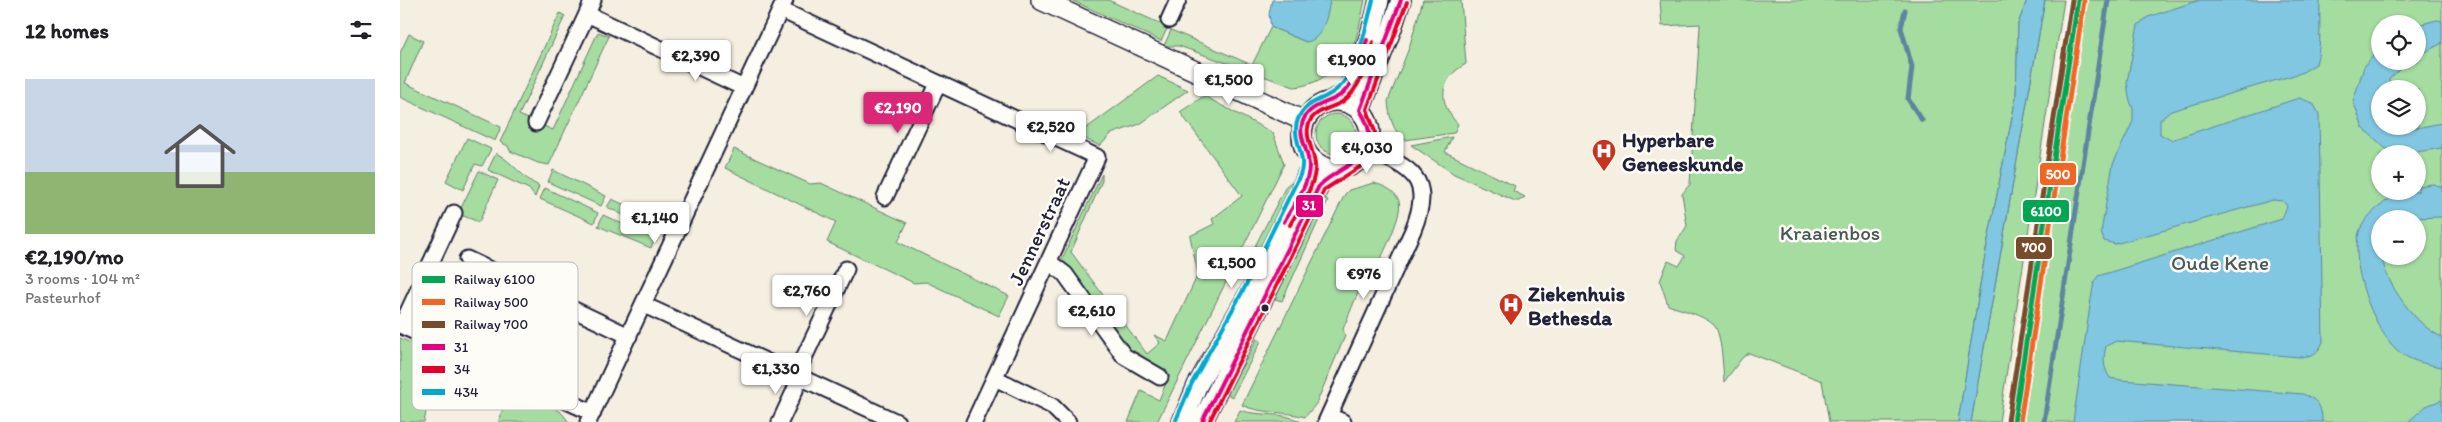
<!DOCTYPE html>
<html lang="en">
<head>
<meta charset="utf-8">
<style>
	body { margin:0; font-family:Itim,sans-serif; background:#f2f2f2; color:#202124; height:100vh; display:flex; flex-direction:column; font-size:19px; white-space:nowrap }
	* { box-sizing:border-box; margin:0 }
	p { font-size:16px; color:#757577 }
	.icon { flex:none; width:28px; height:28px; fill:none; stroke:currentColor; stroke-width:2; stroke-linecap:round; stroke-linejoin:round }
	.map { position:relative; flex:1; overflow:hidden }
	.drawer { display:flex; flex-direction:column; background:#fff; width:400px }
	.drawer>* { flex:none }
	.tools { position:absolute; left:1971px; top:15px; display:grid; gap:10px }
	.tools a { display:grid; place-items:center; width:55px; height:55px; border-radius:50%; background:#fff; box-shadow:0 1px 4px #0004; font-size:25px }
	.price { position:absolute; translate:-50% -42px; padding:0 11px; border-radius:5px; background:#fff; color:#222; font-size:16px; line-height:32px; filter:drop-shadow(0 1px 2px #0008) }
	.price::after { content:''; position:absolute; left:50%; top:30px; width:15px; height:11px; margin-left:-8px; background:inherit; clip-path:polygon(0 0,100% 0,50% 100%) }
	.price.active { background:#db2777; color:#fff }
	ul { padding:0; list-style:none }
	li { display:grid; align-content:center; gap:10px; height:265px; padding:0 25px }
	li+li { border-top:1px solid #e0e0e0 }
	li span { display:grid; place-items:center; height:155px; border-radius:0px; color:#555 }
	li>.icon { margin-inline-start:auto }
	span .icon { width:90px; height:90px; fill:#fffc; stroke-width:1 }
	li b { font-size:21px }
	h2 { display:flex; justify-content:space-between; align-items:center; height:60px; padding:0 25px; font-size:21px }
	main { display:flex; flex:1; min-height:0 }
	.map>svg:first-child { display:block }
	.green { fill:#a5dca0; stroke:#647f6e; fill-rule:evenodd }
	.water { fill:#81c7e2; stroke:#5b859f }
	.lines { fill:none; stroke-linecap:round; stroke-linejoin:round }
	.stream { stroke:#5b859f; stroke-width:5 }
	.minor-casing { stroke:#22223b; stroke-width:19 }
	.tertiary-casing { stroke:#22223b; stroke-width:22 }
	.minor { stroke:#fdfcf7; stroke-width:15 }
	.tertiary { stroke:#fdfcf7; stroke-width:19 }
	.bus-1-casing { stroke:#fdfcf7; stroke-width:8 }
	.bus-2-casing { stroke:#fdfcf7; stroke-width:8 }
	.bus-3-casing { stroke:#fdfcf7; stroke-width:8 }
	.bus-1 { stroke:#e5007d; stroke-width:4 }
	.bus-2 { stroke:#e4002b; stroke-width:4 }
	.bus-3 { stroke:#00a9ce; stroke-width:4 }
	.rail-1-casing { stroke:#fdfcf7; stroke-width:9 }
	.rail-2-casing { stroke:#fdfcf7; stroke-width:9 }
	.rail-3-casing { stroke:#fdfcf7; stroke-width:9 }
	.rail-1 { stroke:#00a651; stroke-width:5 }
	.rail-2 { stroke:#f26522; stroke-width:5 }
	.rail-3 { stroke:#7a4b2a; stroke-width:5 }
	.bus-dot { fill:#22223b; stroke:#fdfcf7; stroke-width:2 }
	.labels { text-anchor:middle; dominant-baseline:central; stroke-width:5; stroke-linejoin:round; paint-order:stroke }
	.poi-label { font-size:21px; font-weight:bold; fill:#22223b; stroke:#fdfcf7; text-anchor:start }
	.street-label { font-size:21px; fill:#22223b; stroke:#fdfcf7 }
	.park-label { font-size:21px; fill:#495a59; stroke:#fdfcf7 }
	.key { fill:#fdfcf7; stroke:#bbbbbf; stroke-width:1 }
	.key-label { font-size:14px; fill:#22223b }
	.line-badge { stroke:#fdfcf7; stroke-width:2 }
	.badge-label { font-size:14px; text-anchor:middle; font-weight:bold; fill:#fff }
</style>
</head>
<body>
<main>
<section class="drawer">
<h2>12 homes<svg class="icon" aria-label="filters" viewBox="0 0 24 24"><path d="M4 7h16M4 17h16"/><circle cx="9" cy="7" r="2"/><circle cx="15" cy="17" r="2"/></svg></h2>
<ul>
<li><span style="background:linear-gradient(#c9d6e8 60%,#8fb573 0)"><svg class="icon" aria-label="home" viewBox="0 0 24 24"><path d="M3 11l9-7 9 7M6 9v11h12V9"/></svg></span><div><b>€2,190/mo</b><p>3 rooms · 104 m²</p><p>Pasteurhof</p></div></li>
</ul>
</section>
<div class="map">
<svg width="2042" height="422" viewBox="0 0 2042 422">
	<rect width="100%" height="100%" fill="#f5efe1"/>
	<filter id="ink" filterUnits="userSpaceOnUse"><feTurbulence type="fractalNoise" baseFrequency=".02" numOctaves="2"/><feDisplacementMap in="SourceGraphic" scale="10" xChannelSelector="R" yChannelSelector="G"/><feConvolveMatrix kernelMatrix="1 2 1 2 8 2 1 2 1" color-interpolation-filters="sRGB"/></filter>
	<g filter="url(#ink)">
		<path class="green" d="M671 0H708L768 27 761 41Z
			M930 0H965C962 13 960 26 956 38 948 64 921 85 894 87L779 46H764L771 30 852 65 871 27 906 42Z
			M1023 0H1061L1066 64C1039 78 1037 103 1058 124L1054 133 1005 140C993 132 989 116 988 101L1009 48Z
			M1260 0H1627L1618 24 1616 97 1584 261 1558 422H1429L1422 381 1349 353 1342 358 1324 382C1323 370 1322 334 1314 325 1303 315 1282 310 1268 305L1260 281 1268 261 1279 266 1285 256 1276 250 1277 241 1287 226 1282 194 1290 184 1300 26V24L1262 26Z
			M1645 0H1664L1599 422H1571Z
			M1688 0H2042V422H1624ZM1980 24H2018V61H1980ZM1980 89H2018V126H1980ZM1980 154H2018V191H1980ZM1980 219H2018V256H1980Z
			M160 13 165 16 119 115 153 130 198 32 209 36 149 165 138 163 110 151 108 146 100 142Z
			M9 34 23 41 5 83 101 127 95 141 0 97V53Z
			M758 76 788 90 740 124 711 134 700 146 677 135Z
			M804 96 873 133 884 164 757 422H728L741 391 759 400 768 378 724 352 661 261 702 174V181L671 252 747 354 760 343 754 335 767 341 798 274 790 236 814 224 812 219 842 196 780 112Z
			M916 134a20 20 0 1 1 40 0a20 20 0 1 1-40 0Z
			M1052 137 1045 152 1115 186 1113 191 1125 197 1119 201H1115L1054 174 1011 145Z
			M67 138 91 149 82 166 75 164 63 190 46 181Z
			M334 149 410 184 421 183 507 223 498 242 609 296 599 316 526 282 514 283 427 242 436 222 325 168Z
			M96 153C113 162 122 178 139 186L135 197 129 189 88 170Z
			M153 170 206 196 201 206 148 182Z
			M79 171 98 180 79 222 58 214Z
			M891 182 898 185 857 254 852 252 886 186Z
			M974 183C984 186 995 190 999 201 1004 215 978 264 971 279L962 283 943 329 945 336 916 404 905 417C885 411 860 414 842 405L945 194 949 190Z
			M145 188 198 213 194 223 140 199Z
			M922 196 928 200 882 301 875 299 901 237Z
			M212 199 259 221 255 231 207 207Z
			M203 215 255 239 251 248 198 226Z
			M0 338 79 374 81 378 78 391 39 381 36 393H30L24 422H0V391L2 381H0Z
			M857 339 861 341 832 397 825 393 848 357Z
			M95 382 160 411 169 422H99L103 407 89 404Z
			M840 410C859 417 884 411 901 422H834Z"/>
		<path class="water" d="M872 0H930C928 14 923 40 906 42L871 27 869 14Z
			M1627 0H1645L1571 422H1558L1584 261 1616 97 1618 24Z
			M1800 0H1920C1919 21 1922 44 1916 64L1901 73 1771 111 1760 120V134L1771 140 1899 98 1913 103 1919 114 1923 342C1918 354 1912 356 1900 357L1716 341 1706 346C1703 359 1703 367 1710 378L1721 380 1903 394C1918 400 1922 406 1922 422H1673L1691 299 1694 282 1698 276 1882 219 1887 206 1883 201 1873 200 1715 244 1704 241 1701 232 1713 164 1733 121V109L1729 98 1727 82 1738 25 1748 17Z
			M2037 20 2042 21V43L2018 56V25Z
			M1980 47V61H2009L1989 79V89H1980V126L2016 128 2042 123V148L2010 153 1986 149 1963 128 1953 101 1964 67Z
			M2033 184 2042 187V217L1980 219V256H1982C1984 282 2017 327 2042 337V367C2026 364 2008 361 1996 349 1972 326 1950 265 1959 232 1963 221 1971 213 1980 206 1993 195 2001 191 2018 191V186Z
			M2042 400V422H2008L2026 406Z"/>
		<g class="lines">
			<path class="stream" d="M1505 10 1501 28 1512 67 1508 99 1522 120
				M1644 422 1708 0"/>
			<defs>
				<path id="minor" d="M193 0 187 14 344 88
					M381 10 697 157 574 422
					M769 20 778 0
					M136 123 187 14
					M485 197 538 84
					M67 259 229 336
					M649 262 665 274 724 356 760 377
					M244 305 497 422
					M0 325 193 413
					M2 325 54 213
					M595 378 652 406 668 422
					M929 416 943 422
					M188 422 385 0
					M380 422 395 390 401 364 446 269
					M926 422 1013 230C1034 178 1012 168 967 149"/>
				<path id="tertiary" d="M641 0 904 121
					M932 100C936 98 941 95 945 92 959 76 975 21 979 0
					M902 135a34 34 0 1 1 68 0a34 34 0 1 1-68 0Z
					M960 110 992 28 1001 0
					M782 422 797 386 851 290 905 180 909 169V157
					M802 422 919 186 927 177 943 168"/>
			</defs>
			<use href="#minor" class="minor-casing"/>
			<use href="#tertiary" class="tertiary-casing"/>
			<use href="#minor" class="minor"/>
			<use href="#tertiary" class="tertiary"/>
			<defs>
				<path id="bus-1" d="M884 222C893 205 909 186 909 166 909 150 897 136 903 121 910 103 931 104 943 93 957 79 962 58 967 40
					M802 422 919 186C944 161 990 160 960 110L1001 0"/>
				<path id="bus-2" d="M890 225C899 208 913 190 915 170 917 153 902 137 910 121 916 110 932 108 942 102 961 89 967 63 973 42
					M809 422 924 190 963 165 970 157 974 148 975 132 967 109 1007 2"/>
				<path id="bus-3" d="M776 420 792 383 845 287 900 175C908 155 890 139 898 119 906 100 924 101 937 89 957 73 967 24 973 0"/>
			</defs>
			<use href="#bus-1" class="bus-1-casing"/>
			<use href="#bus-2" class="bus-2-casing"/>
			<use href="#bus-3" class="bus-3-casing"/>
			<use href="#bus-1" class="bus-1"/>
			<use href="#bus-2" class="bus-2"/>
			<use href="#bus-3" class="bus-3"/>
			<defs>
				<path id="rail-1" d="M1614 422 1678 0"/>
				<path id="rail-2" d="M1620 422 1684 1"/>
				<path id="rail-3" d="M1608 421 1672 0"/>
			</defs>
			<use href="#rail-1" class="rail-1-casing"/>
			<use href="#rail-2" class="rail-2-casing"/>
			<use href="#rail-3" class="rail-3-casing"/>
			<use href="#rail-1" class="rail-1"/>
			<use href="#rail-2" class="rail-2"/>
			<use href="#rail-3" class="rail-3"/>
		</g>
	</g>
	<defs>
		<symbol id="hospital-pin" viewBox="-11 -11 22 30"><path d="M0 17L-7.5 6A9.5 9.5 0 1 1 7.5 6Z" fill="#c8321e" stroke="#fdfcf7"/><path d="M-5-5h3v3.5h4V-5h3V5h-3V1.5h-4V5h-3Z" fill="#fff"/></symbol>
	</defs>
	<g fill-rule="evenodd">
		<use href="#hospital-pin" x="1190" y="137" width="28" height="38"/>
		<use href="#hospital-pin" x="1097" y="291" width="28" height="38"/>
	</g>
	<circle class="bus-dot" cx="865" cy="308" r="4.5"/>
	<g class="labels">
		<g class="poi-label">
			<text x="1222" y="139">Hyperbare<tspan x="1222" dy="24">Geneeskunde</tspan></text>
			<text x="1128" y="293">Ziekenhuis<tspan x="1128" dy="24">Bethesda</tspan></text>
		</g>
		<g class="street-label">
			<text transform="translate(639 231) rotate(-65)">Jennerstraat</text>
		</g>
		<g class="park-label">
			<text x="1430" y="232">Kraaienbos</text>
			<text x="1820" y="262">Oude Kene</text>
		</g>
	</g>
	<rect x="12" y="262" width="166" height="148" rx="8" class="key"/>
	<rect x="22" y="276" width="23" height="7" fill="#00a651"/>
	<rect x="22" y="299" width="23" height="6" fill="#f26522"/>
	<rect x="22" y="321" width="23" height="7" fill="#7a4b2a"/>
	<rect x="22" y="344" width="23" height="6" fill="#e5007d"/>
	<rect x="22" y="366" width="23" height="7" fill="#e4002b"/>
	<rect x="22" y="389" width="23" height="6" fill="#00a9ce"/>
	<g class="key-label">
		<text x="54" y="284">Railway 6100</text>
		<text x="54" y="307">Railway 500</text>
		<text x="54" y="329">Railway 700</text>
		<text x="54" y="352">31</text>
		<text x="54" y="374">34</text>
		<text x="54" y="397">434</text>
	</g>
	<g class="line-badge">
		<rect x="1639" y="162" width="38" height="24" rx="5" fill="#f26522"/>
		<rect x="895" y="194" width="29" height="24" rx="5" fill="#e5007d"/>
		<rect x="1622" y="199" width="48" height="24" rx="5" fill="#00a651"/>
		<rect x="1615" y="236" width="38" height="24" rx="5" fill="#7a4b2a"/>
	</g>
	<g class="badge-label">
		<text x="1658" y="179">500</text>
		<text x="909" y="210">31</text>
		<text x="1646" y="216">6100</text>
		<text x="1634" y="252">700</text>
	</g>
</svg>
<div class="tools">
<a><svg class="icon" aria-label="locate" viewBox="0 0 24 24"><circle cx="12" cy="12" r="6"/><path d="M12 2v4M12 18v4M2 12h4M18 12h4"/></svg></a>
<a><svg class="icon" aria-label="layers" viewBox="0 0 24 24"><path d="M12 4l9 5-9 5-9-5zM3 14l9 5 9-5"/></svg></a>
<a>+</a>
<a>−</a>
</div>
<b class="price" style="left:296px;top:82px">€2,390</b>
<b class="price" style="left:952px;top:86px">€1,900</b>
<b class="price" style="left:829px;top:106px">€1,500</b>
<b class="price active" style="left:498px;top:134px">€2,190</b>
<b class="price" style="left:651px;top:153px">€2,520</b>
<b class="price" style="left:967px;top:174px">€4,030</b>
<b class="price" style="left:255px;top:244px">€1,140</b>
<b class="price" style="left:832px;top:289px">€1,500</b>
<b class="price" style="left:964px;top:300px">€976</b>
<b class="price" style="left:407px;top:317px">€2,760</b>
<b class="price" style="left:692px;top:337px">€2,610</b>
<b class="price" style="left:376px;top:395px">€1,330</b>
</div>
</main>
</body>
</html>
